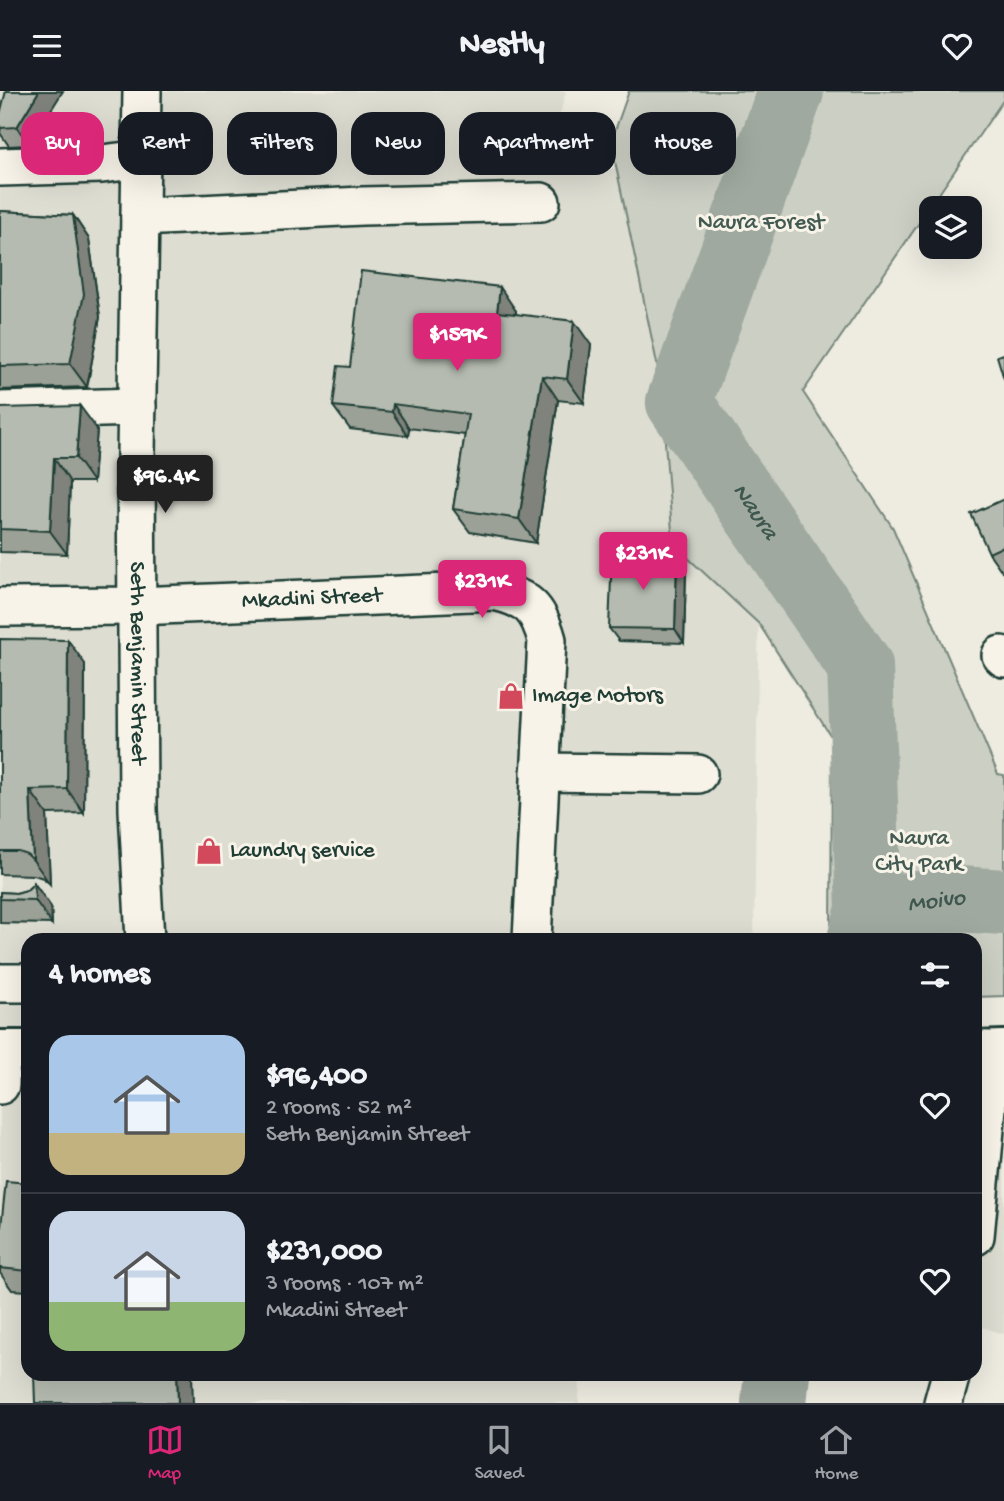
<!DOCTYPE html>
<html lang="en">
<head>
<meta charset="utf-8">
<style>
	body { margin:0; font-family:"Gochi Hand",sans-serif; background:#20242c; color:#f1f3f6; height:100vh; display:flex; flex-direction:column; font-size:26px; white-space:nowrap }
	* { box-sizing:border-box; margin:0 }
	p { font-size:23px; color:#9ea1a6 }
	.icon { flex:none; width:38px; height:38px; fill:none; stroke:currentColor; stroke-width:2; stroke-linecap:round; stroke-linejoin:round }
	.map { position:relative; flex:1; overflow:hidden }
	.drawer { position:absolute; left:21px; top:842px; width:961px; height:448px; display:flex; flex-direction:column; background:#171b24; border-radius:21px; box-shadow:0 7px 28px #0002 }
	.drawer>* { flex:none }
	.hud { position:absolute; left:21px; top:21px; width:962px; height:63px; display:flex; gap:14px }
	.fabs { position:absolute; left:919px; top:105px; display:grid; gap:14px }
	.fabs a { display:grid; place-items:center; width:63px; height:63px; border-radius:14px; background:#171b24; box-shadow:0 7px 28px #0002; font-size:35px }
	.price { position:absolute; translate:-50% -60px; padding:0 16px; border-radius:7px; background:#db2777; color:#fff; font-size:23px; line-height:46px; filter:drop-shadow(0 2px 4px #0008) }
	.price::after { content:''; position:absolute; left:50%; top:42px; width:21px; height:16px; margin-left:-10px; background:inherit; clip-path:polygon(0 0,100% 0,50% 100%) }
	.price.active { background:#222; color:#fff }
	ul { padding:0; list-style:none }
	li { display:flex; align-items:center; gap:21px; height:175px; padding:0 28px }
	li+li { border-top:2px solid #363941 }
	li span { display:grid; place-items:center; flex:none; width:196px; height:140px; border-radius:21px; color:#555 }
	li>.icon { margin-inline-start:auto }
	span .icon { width:84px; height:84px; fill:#fffc; stroke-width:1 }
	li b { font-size:30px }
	h2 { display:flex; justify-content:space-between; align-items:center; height:84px; padding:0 28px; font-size:30px }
	.chip { padding:0 24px; border-radius:21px; background:#171b24; box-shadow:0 7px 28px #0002; font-size:24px; line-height:63px }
	.chip.active { background:#db2777; color:#fff }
	header { display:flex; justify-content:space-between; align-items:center; height:91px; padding:0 28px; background:#171b24; font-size:32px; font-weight:700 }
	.dock { display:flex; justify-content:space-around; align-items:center; height:98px; border-top:2px solid #363941; background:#171b24; font-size:19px; color:#9ea1a6 }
	.dock a { display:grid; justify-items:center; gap:4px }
	.dock .active { color:#db2777 }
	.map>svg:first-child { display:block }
	.built { fill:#ddddd2 }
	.green { fill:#cccfc4; stroke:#76867c; stroke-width:2 }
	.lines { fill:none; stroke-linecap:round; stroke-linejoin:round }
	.river { stroke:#9fa99f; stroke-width:66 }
	.minor-casing { stroke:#1f3d34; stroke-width:42 }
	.major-casing { stroke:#1f3d34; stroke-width:44 }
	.minor { stroke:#f7f3e8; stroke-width:37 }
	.major { stroke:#f7f3e8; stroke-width:38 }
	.wall { fill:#9ca197; stroke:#1f3d34; stroke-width:2 }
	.shaded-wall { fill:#7f837b; stroke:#1f3d34; stroke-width:2 }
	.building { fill:#b5bbb0; stroke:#1f3d34; stroke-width:2 }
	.labels { text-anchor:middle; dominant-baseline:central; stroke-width:6; stroke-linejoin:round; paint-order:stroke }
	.park-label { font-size:23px; fill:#425a51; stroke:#f7f3e8 }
	.street-label { font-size:23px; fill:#1f3d34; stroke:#f7f3e8 }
	.poi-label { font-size:23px; fill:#1f3d34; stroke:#f7f3e8; text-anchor:start }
	.water-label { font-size:24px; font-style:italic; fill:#3f584f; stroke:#f7f3e8 }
</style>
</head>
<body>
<header><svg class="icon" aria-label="menu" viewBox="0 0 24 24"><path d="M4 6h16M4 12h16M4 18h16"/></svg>Nestly<svg class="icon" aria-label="heart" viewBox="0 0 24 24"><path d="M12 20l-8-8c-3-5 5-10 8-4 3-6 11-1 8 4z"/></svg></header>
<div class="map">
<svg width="1004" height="1312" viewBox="0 0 1004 1312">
	<rect width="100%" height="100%" fill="#eeece1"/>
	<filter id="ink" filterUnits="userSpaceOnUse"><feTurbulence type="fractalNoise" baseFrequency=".0143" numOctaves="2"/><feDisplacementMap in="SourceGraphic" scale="14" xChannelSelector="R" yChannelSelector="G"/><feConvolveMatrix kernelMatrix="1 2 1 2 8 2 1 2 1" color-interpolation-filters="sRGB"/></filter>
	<g filter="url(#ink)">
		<path class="built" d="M0 0H566L547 74 765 86 754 849H28V1283H580L579 1312H0Z
			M1004 1036V1243L975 1234V1167Z"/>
		<path class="green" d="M629 0H1004V8L803 301 893 437 998 683 1004 684V905L975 906V849H831L832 647 759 533 673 453 660 287 611 51Z"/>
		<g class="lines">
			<g class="river">
				<path id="s1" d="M791 0 679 311 860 575 869 819 860 849"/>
				<path id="s2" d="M869 819 959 808 1004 811"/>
				<path d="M774 1312 777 1283"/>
			</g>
			<defs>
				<g id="minor">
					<path id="s3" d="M142 0 136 363 138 719 145 849"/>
					<path d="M0 76 102 73 142 68"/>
					<path d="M140 126 362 115 541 111"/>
					<path d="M0 320 137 316"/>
					<path id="s4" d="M0 516 137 515 495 500C528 508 538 516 547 549L532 849"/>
					<path d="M1001 564 1004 567"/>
					<path d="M540 681 698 683"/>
					<path d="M0 892H28"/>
					<path d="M0 994 1 959"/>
					<path d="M975 1145 987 1017 985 959"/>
					<path d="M943 1312 951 1283"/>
				</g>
				<path id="major" d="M0 959H28
					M975 960 1004 959"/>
			</defs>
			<use href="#minor" class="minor-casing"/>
			<use href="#major" class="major-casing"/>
			<use href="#minor" class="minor"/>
			<use href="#major" class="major"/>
		</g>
		<path class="wall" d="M6 0 29 54 9 55 0 42Z
			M0 120 73 124 89 148 100 226 87 296 0 299Z
			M516 220V223L591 254 584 312 558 309 536 452 470 441 453 418 465 344 409 337 408 345 350 338 333 315 350 276Z
			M0 317 97 338 93 391H70L67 463 0 461Z
			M1004 408V481L1003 482 989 462Z
			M686 480 684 552 619 550 609 537Z
			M0 548 85 573 84 722 47 723 50 793 43 787 34 784 0 783Z
			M34 792 51 816 52 833 0 832V801L16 802 27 799Z
			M28 1092V1200L12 1199 0 1182V1145Z"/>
		<path class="shaded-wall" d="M39 0H63L29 54 17 36Z
			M73 124 89 148 100 226 87 296 70 273Z
			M500 196 516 220 513 244 497 221Z
			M574 230 591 254 584 312 567 288Z
			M542 285 558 309 536 452 519 428Z
			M393 313 409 337 408 345 392 321Z
			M80 315 97 338 93 391 76 367Z
			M54 367 70 391 67 463 50 440Z
			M677 466 686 480 684 552 675 538Z
			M68 549 85 573 84 722 67 698Z
			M30 699 47 723 50 793 33 769Z
			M34 792 51 816 52 833 35 809Z
			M177 1283H192L193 1312H178Z"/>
		<path class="building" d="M6 0H39L17 36 0 37V23Z
			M0 120 73 124 84 203 70 273 0 275Z
			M361 180 500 196 497 221 574 230 567 288 542 285 519 428 453 418 468 323 393 313 392 321 333 315 338 275 350 276Z
			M1004 263V288L997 265Z
			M80 315 76 367H54L50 440 0 438V317Z
			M1004 408V455L989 462 971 423Z
			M612 463 677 466 675 538 609 537Z
			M0 548 68 549 67 698 30 699 33 769 27 763 18 760H0Z
			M34 792 35 809 0 808V801L16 802 27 799Z
			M6 1090 28 1092V1180L0 1177V1145Z
			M34 1283H177L178 1312H35Z"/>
	</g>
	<defs>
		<symbol id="shop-bare" viewBox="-9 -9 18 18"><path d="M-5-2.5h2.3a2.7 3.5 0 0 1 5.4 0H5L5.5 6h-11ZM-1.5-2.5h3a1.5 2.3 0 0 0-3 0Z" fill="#d1495b" stroke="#f7f3e8" stroke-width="2.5" paint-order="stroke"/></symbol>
	</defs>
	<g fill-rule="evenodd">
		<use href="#shop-bare" x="492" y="586" width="38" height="38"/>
		<use href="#shop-bare" x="190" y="741" width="38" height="38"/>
	</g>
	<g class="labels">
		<g class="park-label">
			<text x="761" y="132">Naura Forest</text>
			<text x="919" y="748">Naura<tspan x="919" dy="26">City Park</tspan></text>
		</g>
		<g class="street-label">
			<text stroke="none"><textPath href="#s4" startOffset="312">Mkadini Street</textPath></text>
			<text stroke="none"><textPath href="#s3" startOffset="572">Seth Benjamin Street</textPath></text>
		</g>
		<g class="poi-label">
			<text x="532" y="605">Image Motors</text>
			<text x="230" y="760">Laundry service</text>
		</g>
		<g class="water-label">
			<text stroke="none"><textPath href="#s1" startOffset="464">Naura</textPath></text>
			<text stroke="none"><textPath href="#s2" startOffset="68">Moivo</textPath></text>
		</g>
	</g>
</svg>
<div class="fabs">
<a><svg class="icon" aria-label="layers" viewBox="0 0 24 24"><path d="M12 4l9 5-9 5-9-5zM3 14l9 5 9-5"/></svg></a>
</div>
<b class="price" style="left:457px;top:282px">$159K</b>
<b class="price active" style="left:165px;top:424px">$96.4K</b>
<b class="price" style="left:643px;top:501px">$231K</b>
<b class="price" style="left:482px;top:529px">$231K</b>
<div class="hud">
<a class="chip active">Buy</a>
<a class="chip">Rent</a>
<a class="chip">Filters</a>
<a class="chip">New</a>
<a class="chip">Apartment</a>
<a class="chip">House</a>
</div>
<section class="drawer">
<h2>4 homes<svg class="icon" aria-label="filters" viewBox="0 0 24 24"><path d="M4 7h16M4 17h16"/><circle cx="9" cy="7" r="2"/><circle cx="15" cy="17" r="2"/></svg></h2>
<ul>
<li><span style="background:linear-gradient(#a9c7e8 70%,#c2b280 0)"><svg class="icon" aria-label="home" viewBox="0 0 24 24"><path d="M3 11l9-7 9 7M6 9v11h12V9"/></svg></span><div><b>$96,400</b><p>2 rooms · 52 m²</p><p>Seth Benjamin Street</p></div><svg class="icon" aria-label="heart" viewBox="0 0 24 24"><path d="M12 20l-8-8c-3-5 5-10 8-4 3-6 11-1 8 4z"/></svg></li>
<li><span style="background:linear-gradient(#c9d6e8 65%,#8fb573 0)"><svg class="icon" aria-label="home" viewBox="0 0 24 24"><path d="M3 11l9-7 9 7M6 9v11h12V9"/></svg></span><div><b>$231,000</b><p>3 rooms · 107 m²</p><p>Mkadini Street</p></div><svg class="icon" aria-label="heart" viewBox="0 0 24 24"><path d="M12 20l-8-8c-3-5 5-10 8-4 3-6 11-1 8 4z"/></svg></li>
</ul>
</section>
</div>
<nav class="dock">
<a class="active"><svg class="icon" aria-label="map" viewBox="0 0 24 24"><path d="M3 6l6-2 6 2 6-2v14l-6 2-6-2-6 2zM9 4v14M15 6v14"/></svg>Map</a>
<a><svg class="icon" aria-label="saved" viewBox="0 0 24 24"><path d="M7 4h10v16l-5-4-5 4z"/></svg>Saved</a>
<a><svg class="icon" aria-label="home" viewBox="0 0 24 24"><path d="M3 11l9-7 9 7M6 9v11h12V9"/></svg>Home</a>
</nav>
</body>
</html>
